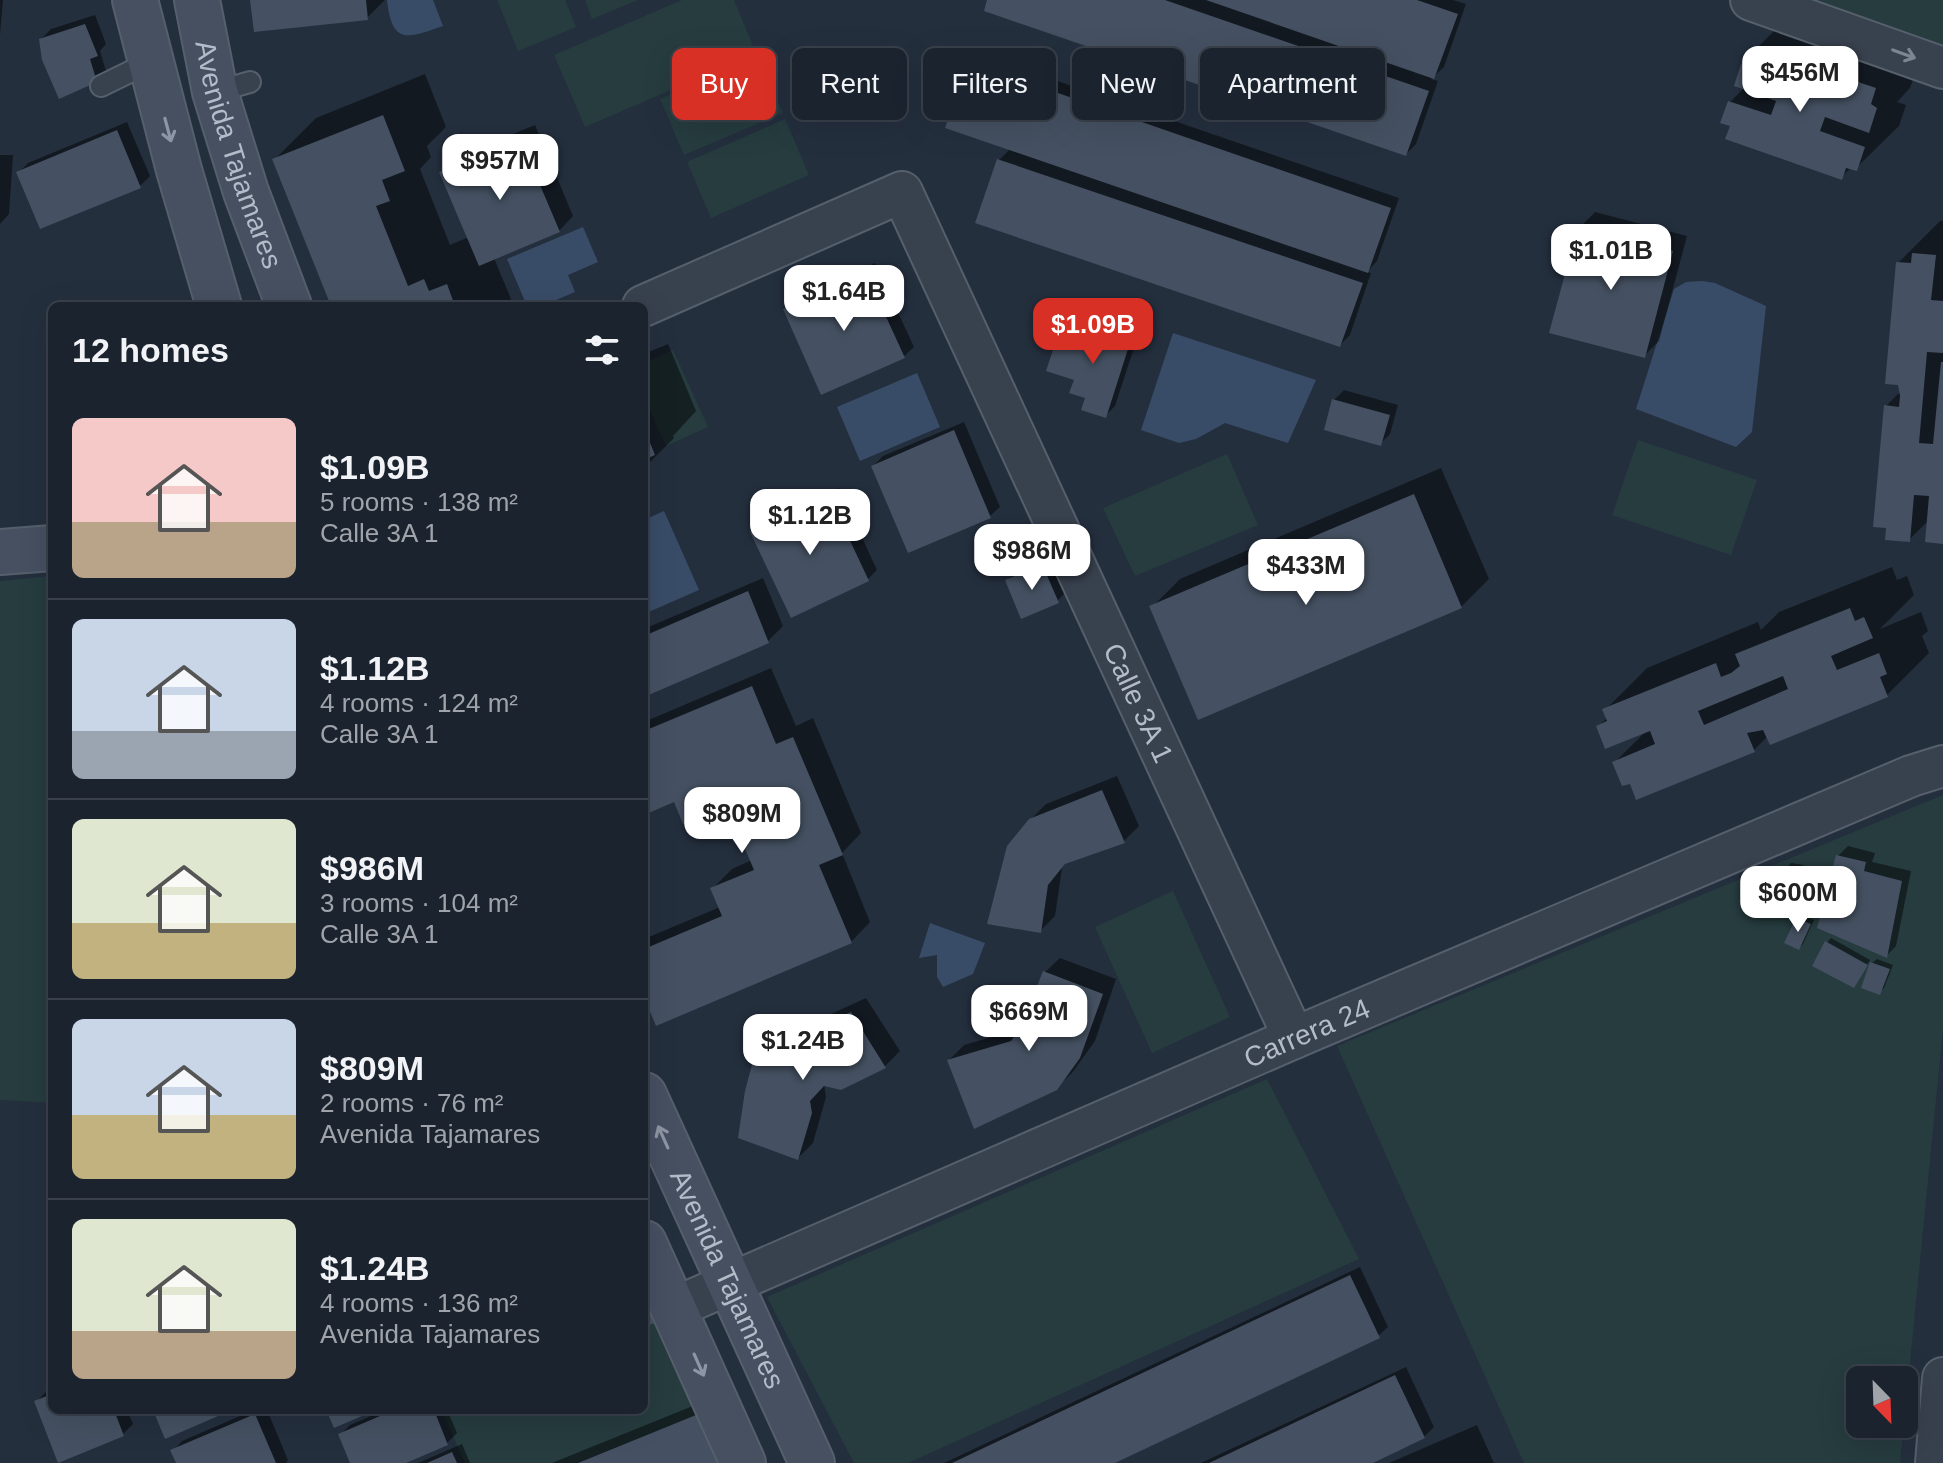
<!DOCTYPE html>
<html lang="en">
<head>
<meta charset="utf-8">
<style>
	body { margin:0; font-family:Arial,sans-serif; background:#242b36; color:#f1f3f6; height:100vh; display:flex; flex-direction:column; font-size:30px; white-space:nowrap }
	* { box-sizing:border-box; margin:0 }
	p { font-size:26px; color:#a0a4aa }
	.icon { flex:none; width:44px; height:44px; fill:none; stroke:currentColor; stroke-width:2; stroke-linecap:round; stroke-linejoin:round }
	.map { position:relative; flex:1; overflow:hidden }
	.side { position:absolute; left:48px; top:302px; width:600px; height:1112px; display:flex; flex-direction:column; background:#1b232e; border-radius:12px; box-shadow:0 8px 32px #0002,0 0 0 2px #39404a }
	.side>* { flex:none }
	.hud { position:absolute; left:672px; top:48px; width:760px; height:72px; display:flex; gap:16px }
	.needle { width:52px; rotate:157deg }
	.fabs { position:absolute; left:1846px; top:1366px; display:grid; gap:16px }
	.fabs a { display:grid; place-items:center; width:72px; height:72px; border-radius:12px; background:#1b232e; box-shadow:0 8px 32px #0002,0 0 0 2px #39404a; font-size:40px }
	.price { position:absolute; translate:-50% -68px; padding:0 18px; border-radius:16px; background:#fff; color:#222; font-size:26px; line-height:52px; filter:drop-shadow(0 2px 4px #0008) }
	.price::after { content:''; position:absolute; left:50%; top:48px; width:24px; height:18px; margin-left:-12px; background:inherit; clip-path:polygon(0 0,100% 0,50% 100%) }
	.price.selected { background:#d93025; color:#fff }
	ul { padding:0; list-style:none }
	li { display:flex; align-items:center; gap:24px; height:200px; padding:0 24px }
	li+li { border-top:2px solid #39404a }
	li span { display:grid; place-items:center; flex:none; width:224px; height:160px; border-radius:12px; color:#555 }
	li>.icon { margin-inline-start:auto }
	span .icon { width:96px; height:96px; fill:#fffc; stroke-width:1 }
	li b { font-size:34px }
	h2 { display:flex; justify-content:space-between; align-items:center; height:96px; padding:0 24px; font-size:34px }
	.tag { padding:0 28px; border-radius:12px; background:#1b232e; box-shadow:0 8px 32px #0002,0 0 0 2px #39404a; font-size:28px; line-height:72px }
	.tag.selected { background:#d93025; color:#fff }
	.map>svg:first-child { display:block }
	.green { fill:#263c3f; fill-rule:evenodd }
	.water { fill:#394c67 }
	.shadow { fill:#0007; fill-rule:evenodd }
	.building { fill:#455162; fill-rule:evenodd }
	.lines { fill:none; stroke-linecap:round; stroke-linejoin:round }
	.lane-casing { stroke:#565f6c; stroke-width:24 }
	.street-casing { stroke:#565f6c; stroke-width:44 }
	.secondary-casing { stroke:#565f6c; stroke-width:48 }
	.lane { stroke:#38414e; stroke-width:20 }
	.street { stroke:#38414e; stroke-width:40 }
	.secondary { stroke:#465061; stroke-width:44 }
	.oneway { stroke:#7c8592 }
	.oneway2 { stroke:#8e96a5 }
	.labels { text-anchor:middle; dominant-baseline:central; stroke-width:7; stroke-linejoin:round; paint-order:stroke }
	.street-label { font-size:28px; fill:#b4bcc9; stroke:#1d2633 }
</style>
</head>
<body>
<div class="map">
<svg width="1943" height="1463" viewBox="0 0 1943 1463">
	<rect width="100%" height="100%" fill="#242f3e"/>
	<path class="green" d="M497 0H565L576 27 518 51Z
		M585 0H638L592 19Z
		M682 0H734L756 53 585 127 554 55Z
		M1765 0H1943V62Z
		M758 56 783 113 684 155 660 99Z
		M785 119 809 175 711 218 687 162Z
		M673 350 708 427 666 446 644 398V363Z
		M1638 440 1757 480 1731 555 1612 515Z
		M1227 454 1258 525 1135 576 1103 508Z
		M52 576V1103L0 1100V581Z
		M1943 795V1029L1900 1463H1524L1337 1046ZM1860 1380H1904V1424H1860Z
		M1173 891 1230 1017 1152 1053 1095 927Z
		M1267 1079 1359 1259 908 1463H854L767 1297Z
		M655 1323 696 1415 577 1463H465L442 1411 445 1410H644V1327Z"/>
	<path class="water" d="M387 0H433L443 26C408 38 392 46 387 0Z
		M583 227 598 262 568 275 575 292 542 306H527L507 259Z
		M1702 281 1715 283 1766 306 1752 432 1736 447 1636 409 1674 289 1686 282Z
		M1173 333 1316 380 1288 443 1225 423 1196 439 1179 443 1141 430Z
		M917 373 940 427 860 461 837 407Z
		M664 511 699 590 644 614V520Z
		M930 923 985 943 973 974 943 987 937 977V955L919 958Z"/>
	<path class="shadow" d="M0 0H3L0 35Z
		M252 0H385L367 18Z
		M989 0H1453L1466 4 1444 67 1431 79 1438 81 1416 144 1406 154Z
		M1799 6 1918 66 1910 88 1897 102 1906 105 1899 126 1856 168 1852 167 1841 177 1723 121 1730 102 1744 88 1743 65 1756 53 1757 48Z
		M95 15 106 44 100 51 106 71 96 81 41 39 51 29Z
		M979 54 1399 198 1377 261 1367 272 1371 273 1350 335 1340 345 999 160 1011 148 970 64Z
		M425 74 446 127 427 146 431 157 420 169 450 245 469 237 442 172 457 157 535 125 573 216 559 231 494 258 511 299 504 306H333L274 160 316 118Z
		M127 122 150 176 140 186 18 173 28 163Z
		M0 155H13L9 214 0 224Z
		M1595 212 1687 236 1659 341 1644 356 1580 227Z
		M1940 221H1943V541L1929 520 1909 540 1886 406 1901 391 1898 263Z
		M875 263 914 347 904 356 785 310 795 300Z
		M1119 312 1143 320 1115 406 1105 416 1087 397 1060 336 1070 326 1092 334 1101 324 1108 326 1110 322Z
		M668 344 696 411 673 436 674 438 644 468V354Z
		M1344 390 1398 405 1390 434 1380 444 1334 400Z
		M964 422 1000 507 990 516 873 466 883 456Z
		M1441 468 1489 579 1461 607H1152L1180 579Z
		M839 488 877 570 868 579 753 533 762 523Z
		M1052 555 1067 591 1057 601 1007 580 1017 570ZM1050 558 1052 562 1016 577V573Z
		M1892 567 1897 580 1907 576 1914 595 1880 629 1921 612 1928 631 1922 636 1929 653 1887 695 1768 736 1754 750 1631 782 1615 762 1647 730 1599 726 1608 717 1605 710 1647 668 1758 622 1761 630 1779 612Z
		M763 578 783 626 768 641 644 695V629Z
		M771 668 796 726 813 718 861 833 842 853 870 922 851 942 644 992V942L649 937 720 907 712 889 732 869 752 860 728 803 675 800 644 813V722Z
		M1117 776 1139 826 1124 841 1068 860 1062 868 1055 916 1040 931 1030 820 1046 804Z
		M1848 846 1875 853 1872 862 1911 871 1896 946 1887 955 1838 856Z
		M1791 863 1804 865 1799 892 1795 896 1787 868Z
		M1802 914 1814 920 1803 944 1799 948 1798 919Z
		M1831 938 1870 960 1854 986 1827 943Z
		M1060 958 1116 979 1095 1041 1072 1073 1056 1088 949 1060 964 1045 1023 1028 1045 972Z
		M1877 959 1893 965 1884 988 1880 992 1872 963Z
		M866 998 900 1051 885 1066 841 1088 824 1084 826 1097 813 1143 798 1158 755 1062 771 1047 805 1026Z
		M1360 1267 1388 1327 1378 1336 1110 1463H944Z
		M1406 1367 1434 1427 1424 1437 1368 1463H1201Z
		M52 1389V1410H127L133 1424 123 1434 59 1460 36 1402 46 1392Z
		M715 1397 745 1463H552Z
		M254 1410H267L288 1460 286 1463H178L173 1451 182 1441Z
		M385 1410H447L457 1433 447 1443 401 1463H353L340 1435 350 1425Z
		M1477 1425 1494 1463H1389Z
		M462 1444 470 1463H418Z"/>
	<path class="building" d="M250 0H366L368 20 254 32Z
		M987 0H1165L1429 91 1406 156 984 11Z
		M1206 0H1417L1458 14 1434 79Z
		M85 24 98 56 90 59 97 82 59 99 42 60 39 39Z
		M1755 47 1876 88 1871 104 1877 108 1869 133 1825 117 1820 131 1865 147 1857 171 1846 168 1842 180 1725 139 1730 126 1720 123 1728 101 1771 115 1776 101 1734 86 1741 64 1748 67Z
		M968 62 1391 208 1368 273 945 128Z
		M383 115 405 171 382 180 390 201 376 206 408 286 424 279 429 291 447 284 455 306H331L272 159Z
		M117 130 141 188 40 229 16 172Z
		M520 138 560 232 479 266 439 172Z
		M997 159 1363 283 1340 347 975 223Z
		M1578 226 1673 251 1645 358 1549 333Z
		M1912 253 1936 255 1931 300 1943 301V353L1927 352 1919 443 1933 444 1941 362H1943V544L1925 542 1929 496 1914 495 1910 542 1885 540 1886 528 1873 527 1884 405 1899 407 1900 396 1898 385 1885 384 1896 262 1911 263Z
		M865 271 905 358 821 395 783 309Z
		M1108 321 1134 330 1106 418 1081 410 1085 398 1069 393 1074 380 1046 371 1058 335 1086 345 1090 333 1103 337Z
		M1332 399 1390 415 1381 446 1324 430Z
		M644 428 655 455 644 460Z
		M954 430 991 518 908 553 871 466Z
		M1414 494 1462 608 1198 720 1149 606Z
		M829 496 869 581 791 618 750 532Z
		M1042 564 1059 603 1021 619 1005 580Z
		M748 591 769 643 644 697V636Z
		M1850 608 1855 621 1864 617 1873 638 1831 656 1837 670 1879 653 1887 674 1880 677 1888 697 1770 745 1763 730 1747 733 1755 752 1636 800 1630 784 1622 786 1612 762 1655 744 1650 731 1605 749 1596 726 1607 721 1602 709 1716 663 1721 677 1731 673 1740 666 1735 654ZM1783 676 1788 689 1704 725 1698 711Z
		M752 686 776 744 793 737 843 855 819 865 852 943 656 1026 644 997V949L722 916 710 888 754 870 727 806 683 824 674 802 644 815V731Z
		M1102 790 1125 843 1065 864 1048 885 1041 933 987 924 1007 846 1029 819Z
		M1836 855 1866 862 1864 871 1902 881 1887 958 1817 928Z
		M1785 867 1801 869 1795 898 1780 896Z
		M1796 918 1811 924 1799 950 1784 943Z
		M1825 941 1868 965 1854 988 1812 966Z
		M1870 962 1890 969 1880 995 1861 988Z
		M1043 971 1103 994 1080 1058 1057 1090 974 1129 947 1060 1011 1041 1021 1027Z
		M851 1012 886 1068 841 1090 824 1086 810 1101 812 1113 798 1160 738 1138 745 1091 753 1061 788 1040Z
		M1350 1275 1380 1338 1115 1463H952Z
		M644 1298 655 1323 644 1327Z
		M1395 1375 1425 1438 1373 1463H1209Z
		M52 1394V1410H114L124 1436 58 1463 34 1401Z
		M153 1410H232L165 1439Z
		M326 1410H376L334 1428Z
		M394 1410H434L448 1445 406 1463H350L338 1434Z
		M255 1414 276 1463H176L170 1450Z
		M696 1415 717 1463H578Z
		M452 1452 457 1463H427Z"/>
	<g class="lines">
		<defs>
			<path id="lane" d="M101 86 150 62
				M215 92 250 82"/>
			<g id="street">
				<path d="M1751 0 1943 68"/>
				<path id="s1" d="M643 306 902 192 1294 1038"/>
				<path id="s2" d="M674 1308 1294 1038 1911 776 1943 766"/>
				<path d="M1936 1463 1943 1378"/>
			</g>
			<g id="secondary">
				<path d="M135 0 179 170 219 306"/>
				<path id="s3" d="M197 0 215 92 246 192 289 306"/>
				<path d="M0 552 52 548"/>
				<path id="s4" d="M644 1095 812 1463"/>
				<path d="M644 1243 743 1463"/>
			</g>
		</defs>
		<use href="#lane" class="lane-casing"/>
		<use href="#street" class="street-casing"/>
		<use href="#secondary" class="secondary-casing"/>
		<use href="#lane" class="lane"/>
		<use href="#street" class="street"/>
		<use href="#secondary" class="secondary"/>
	</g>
	<defs><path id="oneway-shaft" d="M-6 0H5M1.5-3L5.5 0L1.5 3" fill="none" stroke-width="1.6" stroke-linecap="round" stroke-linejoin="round" transform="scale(2)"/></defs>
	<use class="oneway" href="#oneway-shaft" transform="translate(1904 54) rotate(20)"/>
	<g class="oneway2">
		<use href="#oneway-shaft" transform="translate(168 130) rotate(75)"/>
		<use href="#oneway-shaft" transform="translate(663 1137) rotate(-114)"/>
		<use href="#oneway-shaft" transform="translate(699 1365) rotate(66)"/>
	</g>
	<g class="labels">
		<g class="street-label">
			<text stroke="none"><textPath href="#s3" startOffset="160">Avenida Tajamares</textPath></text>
			<text stroke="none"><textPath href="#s1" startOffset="846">Calle 3A 1</textPath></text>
			<text stroke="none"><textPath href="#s2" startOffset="690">Carrera 24</textPath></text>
			<text stroke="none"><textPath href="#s4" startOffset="202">Avenida Tajamares</textPath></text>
		</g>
	</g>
</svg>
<div class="fabs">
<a><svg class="needle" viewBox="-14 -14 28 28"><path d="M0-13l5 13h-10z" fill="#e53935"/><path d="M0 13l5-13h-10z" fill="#a0a4aa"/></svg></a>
</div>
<b class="price" style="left:1800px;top:114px">$456M</b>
<b class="price" style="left:500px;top:202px">$957M</b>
<b class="price" style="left:1611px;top:292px">$1.01B</b>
<b class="price" style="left:844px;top:333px">$1.64B</b>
<b class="price selected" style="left:1093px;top:366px">$1.09B</b>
<b class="price" style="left:810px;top:557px">$1.12B</b>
<b class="price" style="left:1032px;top:592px">$986M</b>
<b class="price" style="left:1306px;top:607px">$433M</b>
<b class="price" style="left:742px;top:855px">$809M</b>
<b class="price" style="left:1798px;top:934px">$600M</b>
<b class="price" style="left:1029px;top:1053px">$669M</b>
<b class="price" style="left:803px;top:1082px">$1.24B</b>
<div class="hud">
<a class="tag selected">Buy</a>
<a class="tag">Rent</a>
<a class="tag">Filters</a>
<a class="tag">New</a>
<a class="tag">Apartment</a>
</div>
<section class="side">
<h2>12 homes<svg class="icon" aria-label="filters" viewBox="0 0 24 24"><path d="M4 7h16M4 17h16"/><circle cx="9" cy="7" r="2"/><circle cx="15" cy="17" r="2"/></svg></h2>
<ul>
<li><span style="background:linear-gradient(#f6c9c9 65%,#b9a48a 0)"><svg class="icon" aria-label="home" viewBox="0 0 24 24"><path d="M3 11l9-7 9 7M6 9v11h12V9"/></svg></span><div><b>$1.09B</b><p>5 rooms · 138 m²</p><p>Calle 3A 1</p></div></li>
<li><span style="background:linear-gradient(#c9d6e8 70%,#9aa5b1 0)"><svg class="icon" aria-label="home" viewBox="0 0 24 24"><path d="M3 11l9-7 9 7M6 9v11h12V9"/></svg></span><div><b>$1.12B</b><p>4 rooms · 124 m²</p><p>Calle 3A 1</p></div></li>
<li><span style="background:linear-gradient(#dfe7d0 65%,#c2b280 0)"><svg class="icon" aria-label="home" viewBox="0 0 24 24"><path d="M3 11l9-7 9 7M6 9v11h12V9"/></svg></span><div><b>$986M</b><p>3 rooms · 104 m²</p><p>Calle 3A 1</p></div></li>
<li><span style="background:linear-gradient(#c9d6e8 60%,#c2b280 0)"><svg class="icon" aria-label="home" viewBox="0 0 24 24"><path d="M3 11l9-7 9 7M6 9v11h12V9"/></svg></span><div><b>$809M</b><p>2 rooms · 76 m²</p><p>Avenida Tajamares</p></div></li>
<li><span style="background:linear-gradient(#dfe7d0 70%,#b9a48a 0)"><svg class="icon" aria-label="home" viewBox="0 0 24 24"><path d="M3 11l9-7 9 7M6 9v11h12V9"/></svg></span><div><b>$1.24B</b><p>4 rooms · 136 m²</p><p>Avenida Tajamares</p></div></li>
</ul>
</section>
</div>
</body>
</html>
